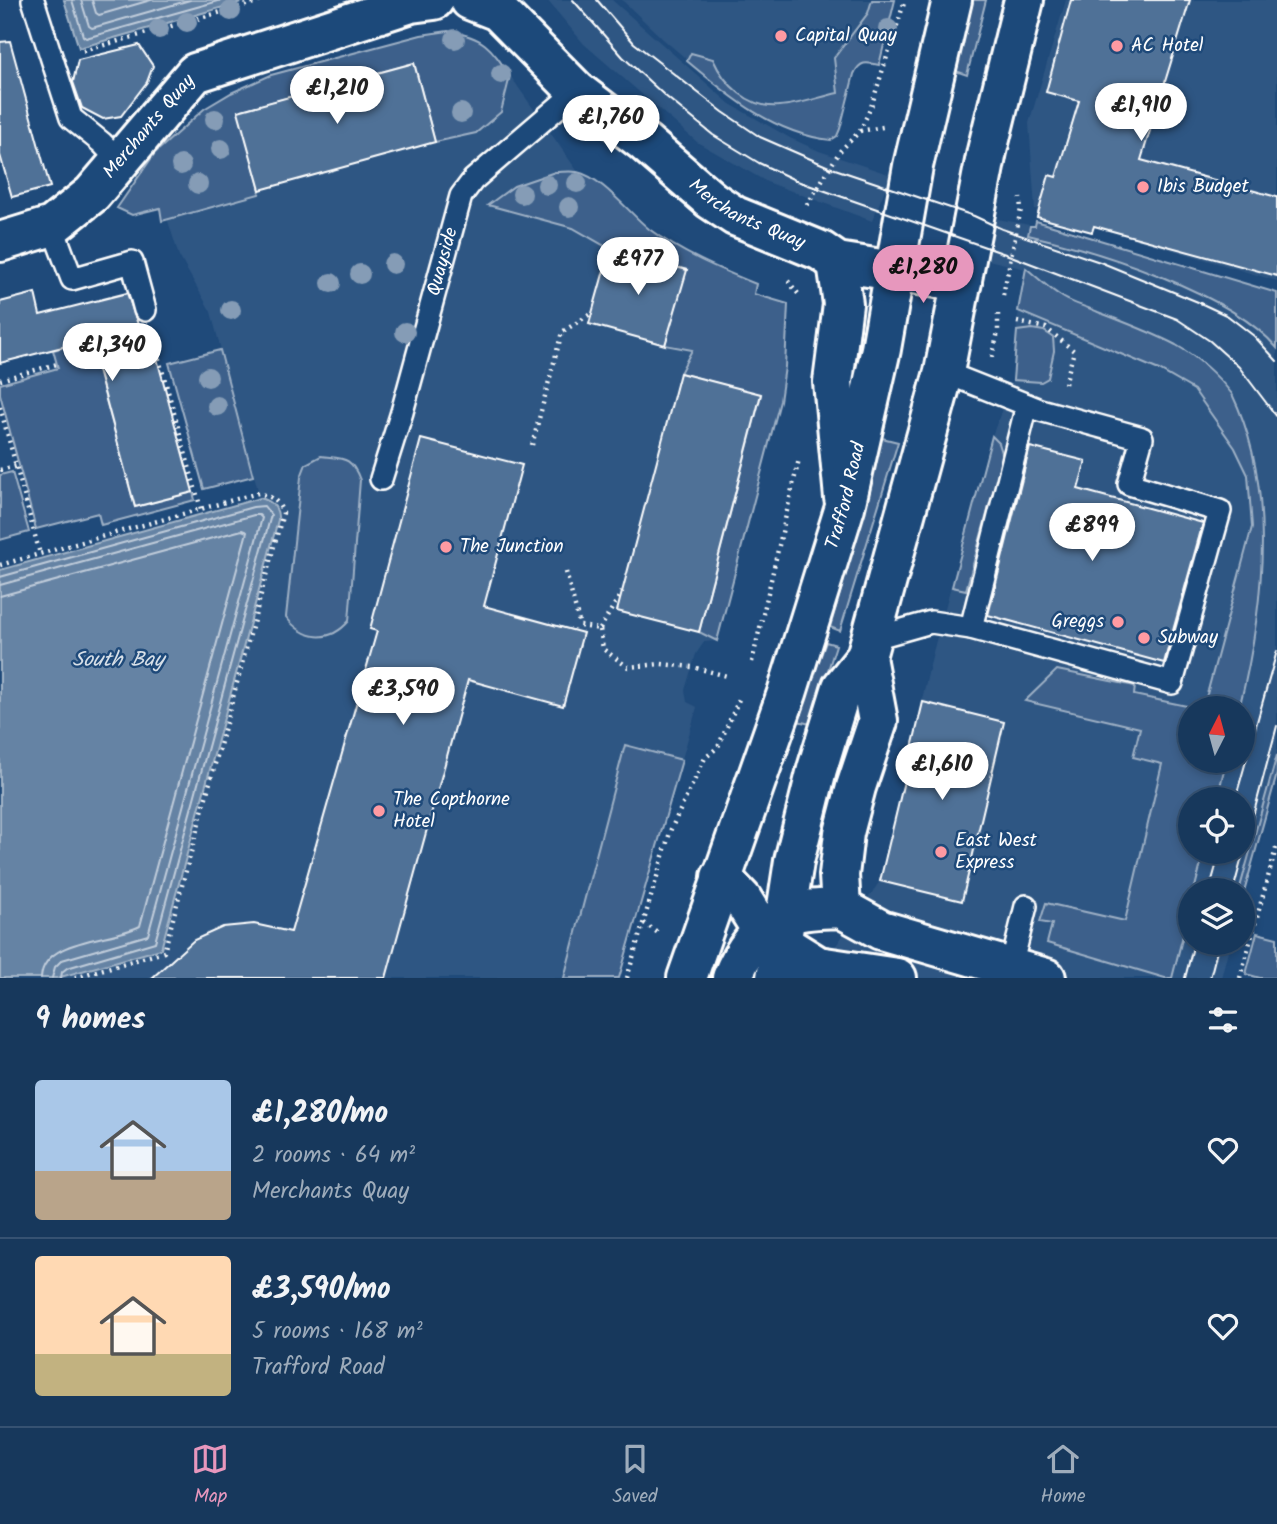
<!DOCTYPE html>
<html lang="en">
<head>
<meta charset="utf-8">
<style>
	body { margin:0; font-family:Kalam,sans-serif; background:#203f62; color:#f1f3f6; height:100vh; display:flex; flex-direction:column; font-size:26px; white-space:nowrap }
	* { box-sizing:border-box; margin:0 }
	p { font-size:23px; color:#9eacbb }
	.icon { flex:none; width:38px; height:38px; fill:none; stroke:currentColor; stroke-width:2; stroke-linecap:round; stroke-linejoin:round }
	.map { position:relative; height:978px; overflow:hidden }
	.side { display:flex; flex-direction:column; background:#17385c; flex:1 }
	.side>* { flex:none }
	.needle { width:46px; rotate:6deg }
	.buttons { position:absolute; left:1178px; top:696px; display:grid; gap:14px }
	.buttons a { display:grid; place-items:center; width:77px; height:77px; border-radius:50%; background:#17385c; box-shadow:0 4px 10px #0003,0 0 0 2px #365272; font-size:35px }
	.price { position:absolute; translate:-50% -60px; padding:0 16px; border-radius:24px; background:#fff; color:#222; font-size:23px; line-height:46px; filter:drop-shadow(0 2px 4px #0008) }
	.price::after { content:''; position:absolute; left:50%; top:42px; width:21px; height:16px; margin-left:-10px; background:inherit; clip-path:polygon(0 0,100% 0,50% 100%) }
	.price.current { background:#e797bd; color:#111 }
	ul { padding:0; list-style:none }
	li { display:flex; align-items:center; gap:21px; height:175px; padding:0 35px }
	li+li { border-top:2px solid #365272 }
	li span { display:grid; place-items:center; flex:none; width:196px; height:140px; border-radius:7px; color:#555 }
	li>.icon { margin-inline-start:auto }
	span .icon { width:84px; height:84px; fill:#fffc; stroke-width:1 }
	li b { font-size:30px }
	h2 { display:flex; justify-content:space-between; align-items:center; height:84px; padding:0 35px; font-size:30px }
	.tab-bar { display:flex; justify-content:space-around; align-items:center; height:98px; border-top:2px solid #365272; background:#17385c; font-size:19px; color:#9eacbb }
	.tab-bar a { display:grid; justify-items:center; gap:4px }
	.tab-bar .current { color:#e797bd }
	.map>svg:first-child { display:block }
	.built { fill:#2e5683; fill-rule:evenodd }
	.green { fill:#3c618b; stroke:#9eb0c5; stroke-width:2 }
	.water { fill:#6583a4; stroke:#a3b5c8; stroke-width:2 }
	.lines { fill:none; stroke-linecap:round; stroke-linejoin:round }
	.shore { stroke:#c1cddb; stroke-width:2 }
	.building { fill:#507197; stroke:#fff; stroke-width:2 }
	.service-casing { stroke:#fff; stroke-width:26 }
	.minor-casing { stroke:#fff; stroke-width:44 }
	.primary-casing { stroke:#fff; stroke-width:44 }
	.trunk-casing { stroke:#fff; stroke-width:44 }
	.path { stroke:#fff; stroke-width:4.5; stroke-dasharray:2 5; stroke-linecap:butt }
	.service { stroke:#1f4a7a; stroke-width:21 }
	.minor { stroke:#1f4a7a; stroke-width:38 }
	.primary { stroke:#1f4a7a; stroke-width:38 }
	.trunk { stroke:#1f4a7a; stroke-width:38 }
	.tram { stroke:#fff; stroke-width:2 }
	.tree { fill:#859cb6 }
	.poi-dot { fill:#ff9aa2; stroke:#1f4a7a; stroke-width:2.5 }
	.labels { text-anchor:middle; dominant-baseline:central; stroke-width:5; stroke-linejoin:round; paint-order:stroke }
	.poi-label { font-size:19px; fill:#fff; stroke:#1f4a7a; text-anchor:start }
	.street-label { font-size:19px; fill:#fff; stroke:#1f4a7a }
	.water-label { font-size:21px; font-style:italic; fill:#d8e0e8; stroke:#1f4a7a }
</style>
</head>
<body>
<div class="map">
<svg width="1277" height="978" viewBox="0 0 1277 978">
	<rect width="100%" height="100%" fill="#1f4a7a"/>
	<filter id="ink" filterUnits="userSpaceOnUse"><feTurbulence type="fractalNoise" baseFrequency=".0143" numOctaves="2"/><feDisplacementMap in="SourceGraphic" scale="14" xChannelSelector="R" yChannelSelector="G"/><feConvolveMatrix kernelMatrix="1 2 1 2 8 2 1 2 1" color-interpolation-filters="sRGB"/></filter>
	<g filter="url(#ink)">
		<path class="built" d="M547 0H612L730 104 790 138 819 151 891 175 872 221 767 182 697 142 584 44Z
			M622 0H895L879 65 866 62 858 65 846 103 831 140 799 134 788 130 732 98 663 39Z
			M1066 0H1277V281L1035 209 1029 123Z
			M448 31 471 35 492 50 578 172 598 184 623 203 649 229 702 261 756 284 754 294 788 304 785 367 780 401 717 641 704 642 696 654 685 690 687 702 697 707 619 978H57L161 949 278 520V514L272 504 260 498 211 312 179 256 163 205 155 153 205 109 231 93 271 75 421 35Z
			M992 218 1035 226 1165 264 1277 325V774L1243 896 1242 891H1190V943H1230L1221 978H1172L1180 947 1150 974 1165 978H814L880 881 933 652 992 436 1013 380 1017 322 1026 269 984 259ZM1190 709H1242V761H1190ZM1190 800H1242V852H1190Z"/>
		<path class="green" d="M872 0H895L879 65C866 62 860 61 854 74L840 129 837 136 831 140C774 134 729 96 687 61L691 53 713 59C724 84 749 109 779 106 799 105 819 97 838 93L834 58 868 13Z
			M973 0H986L967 75 956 71Z
			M448 31C484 37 490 46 510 76L501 112 476 133 435 142 414 63 239 111 260 190 259 194 162 221 160 208 132 215 117 208 155 153 204 109 231 93 271 75 421 35Z
			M555 172C562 172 570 171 577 172 602 177 629 213 649 229 681 253 719 269 756 284L754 294 788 304 785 367 780 401 717 641 699 632 761 395 680 373 692 350 665 345 686 270 610 249 573 228 488 205 514 186Z
			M1036 221 1277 293V348C1230 292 1098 251 1028 235L1030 226H1035Z
			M1026 268C1038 278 1050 290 1064 298 1074 304 1087 307 1098 312 1124 322 1151 332 1176 345 1197 357 1217 375 1232 394 1277 487 1265 604 1239 709H1203L1252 527 1248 475 1235 448 1194 390 1159 370 1018 311Z
			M140 327 143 339 93 352 135 507 193 492 195 500 101 525 98 513 36 529 0 394V384L58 368 53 350Z
			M1032 329 1044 331 1053 337 1054 351 1048 378 1041 382 1013 380 1017 331Z
			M220 350 253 476 204 489 169 363Z
			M992 436 999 443 1003 456 966 590 952 587Z
			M882 438 898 442 840 631 830 627 854 546Z
			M321 456C344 459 351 456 360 480L349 621C329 644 304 640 286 617L301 477 306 464Z
			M12 472 29 532 0 540V475Z
			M826 642 836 645 811 724 797 721Z
			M1057 670 1135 686 1134 695 1201 709H1190V761H1226L1217 800H1190V852H1204L1194 891H1190V908L1172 978H1165L1047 943 1052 924 1040 922 1046 903 1125 921 1162 764 1133 757 1140 728 1025 701Z
			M625 745 682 760 619 978H564Z
			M1277 755V774L1243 896 1242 891H1239Z
			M1257 933 1277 938V978H1260L1246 974Z"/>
		<path class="water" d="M64 0H248L79 48Z
			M260 498C272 501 279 508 278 520L161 949 57 978H0V570Z"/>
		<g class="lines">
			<path class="shore" d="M72 0 83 36 86 38 222 0
				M81 0 89 26 92 28 190 0
				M92 0 96 13 99 15 151 0
				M0 577 253 507 264 506 271 515 155 942 67 968 62 972 61 978
				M0 585 254 515H259L262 518 148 935 62 960 55 967 52 978
				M0 596 242 530 247 532 140 926C112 941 43 938 41 978"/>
		</g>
		<path class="building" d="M1071 0H1190L1141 160 1277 197V276L1094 226 1092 232 1037 217 1049 175 1056 177 1079 101 1046 92Z
			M10 41 50 187 12 197 0 155V42Z
			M139 45 153 66 147 82 121 116 103 119 82 108 73 82 78 60Z
			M414 63 435 142 260 190 238 111Z
			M610 249 687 270 665 345 589 324Z
			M35 293 40 315 127 293 143 339 151 336 193 492 135 507 90 340 0 363V302Z
			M680 373 761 394 699 632 617 611Z
			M421 439 522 465 484 606 583 633 563 706 468 680 386 978H152L194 940 223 927 254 924 291 932 377 631 370 629Z
			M1030 447 1086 461 1078 489 1203 523 1164 663 988 615Z
			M923 702 1004 722 962 901 880 881Z"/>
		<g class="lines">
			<defs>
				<g id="service">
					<path d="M33 0 71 118 102 143 120 162"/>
					<path d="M52 226 72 279 132 262 145 310"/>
					<path id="s1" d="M381 479 402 412 461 196 473 180 577 91"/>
					<path d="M971 628 1027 405"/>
					<path d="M871 639 931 622 971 628 1172 683 1220 511 1129 484 1142 438 1040 410 944 372"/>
					<path d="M1009 975 1026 906"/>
				</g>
				<g id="minor">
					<path id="s2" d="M470 0 498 11 577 91 644 142 711 200 735 216 821 251 837 262 962 282"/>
					<path id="s3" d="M0 242 52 226 92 194 195 73 411 3 434 0"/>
					<path d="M837 262 843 304 833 382 844 498"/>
				</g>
				<path id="primary" d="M721 877 742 899 762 931 818 966
					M841 908 839 875 844 833 856 787 878 721 866 657
					M841 908 881 930 1046 978
					M793 969 818 966 897 978
					M732 978C742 952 760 927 786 915 803 908 823 909 841 908"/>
				<g id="trunk">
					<path id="s4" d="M687 978 787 693 845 507 881 349 913 166 952 0"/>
					<path d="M776 978 794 861 817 769 842 687 866 657 944 372 987 151 1024 0"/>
				</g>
			</defs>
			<use href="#service" class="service-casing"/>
			<use href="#minor" class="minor-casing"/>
			<use href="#primary" class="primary-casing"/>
			<use href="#trunk" class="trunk-casing"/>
			<path class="path" d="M83 51 264 0
				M860 131 883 127
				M807 205 840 151 860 131 871 107 905 0
				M788 281 800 296
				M1003 295 1021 209 1020 198
				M1017 322 1046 328 1074 351 1065 384
				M153 338 201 509
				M992 357 998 332V314
				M0 380 57 364
				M0 407 40 554
				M532 445 562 332 592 313
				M0 470 16 466
				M0 565 258 493C271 496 278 500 283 513L164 952 72 978
				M566 572 580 626 600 629 603 649 628 667 661 664 692 667 727 676
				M600 629 623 590
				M752 662 799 459
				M644 923 661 935
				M627 978 671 829 705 758 718 747 740 697
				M1240 978 1277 845"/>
			<use href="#service" class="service"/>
			<use href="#minor" class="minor"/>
			<use href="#primary" class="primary"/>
			<use href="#trunk" class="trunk"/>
			<path class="tram" d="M573 0 623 57 664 95 713 135 759 163 797 181 1011 256 1177 319 1210 341 1239 367 1277 417
				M597 0 634 43 723 112 760 137 829 167 974 216 1002 229 1100 262 1198 302 1228 316 1254 336 1277 361
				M1235 800 1277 651
				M1209 891 1220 852
				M1233 891 1277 726
				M1185 978 1194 943
				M1210 978 1219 943"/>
		</g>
		<g class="tree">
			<circle cx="231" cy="11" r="10"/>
			<circle cx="187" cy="22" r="10"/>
			<circle cx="159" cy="29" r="10"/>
			<circle cx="888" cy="29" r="10"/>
			<circle cx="455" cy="39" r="10"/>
			<circle cx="501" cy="74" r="10"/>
			<circle cx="461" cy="113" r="10"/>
			<circle cx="215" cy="119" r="10"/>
			<circle cx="221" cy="149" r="10"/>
			<circle cx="181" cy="165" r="10"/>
			<circle cx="577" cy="183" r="10"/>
			<circle cx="198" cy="184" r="10"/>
			<circle cx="547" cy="185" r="10"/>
			<circle cx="522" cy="194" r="10"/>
			<circle cx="569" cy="207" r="10"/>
			<circle cx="393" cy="264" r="10"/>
			<circle cx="360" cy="274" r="10"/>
			<circle cx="331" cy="283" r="10"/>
			<circle cx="231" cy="310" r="10"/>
			<circle cx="405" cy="332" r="10"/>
			<circle cx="208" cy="377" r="10"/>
			<circle cx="217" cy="406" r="10"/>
		</g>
	</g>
	<g class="poi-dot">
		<circle cx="781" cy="36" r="7"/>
		<circle cx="1117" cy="46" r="7"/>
		<circle cx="1143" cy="187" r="7"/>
		<circle cx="446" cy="547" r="7"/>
		<circle cx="1118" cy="622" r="7"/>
		<circle cx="1144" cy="638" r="7"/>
		<circle cx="379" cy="811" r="7"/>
		<circle cx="941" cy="852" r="7"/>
	</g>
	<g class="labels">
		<g class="poi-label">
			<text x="795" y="36">Capital Quay</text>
			<text x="1131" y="46">AC Hotel</text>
			<text x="1157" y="187">Ibis Budget</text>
			<text x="460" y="547">The Junction</text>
			<text x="1104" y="622" text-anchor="end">Greggs</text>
			<text x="1158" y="638">Subway</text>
			<text x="393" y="800">The Copthorne<tspan x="393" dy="22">Hotel</tspan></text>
			<text x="955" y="841">East West<tspan x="955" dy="22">Express</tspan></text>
		</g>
		<g class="street-label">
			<text stroke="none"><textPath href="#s3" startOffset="194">Merchants Quay</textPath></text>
			<text stroke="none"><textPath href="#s2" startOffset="354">Merchants Quay</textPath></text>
			<text stroke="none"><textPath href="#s1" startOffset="226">Quayside</textPath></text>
			<text stroke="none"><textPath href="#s4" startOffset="508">Trafford Road</textPath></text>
		</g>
		<g class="water-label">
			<text x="118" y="660">South Bay</text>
		</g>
	</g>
</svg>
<div class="buttons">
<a><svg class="needle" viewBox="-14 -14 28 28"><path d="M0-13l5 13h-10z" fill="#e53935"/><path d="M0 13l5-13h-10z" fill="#9eacbb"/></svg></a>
<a><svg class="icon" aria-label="locate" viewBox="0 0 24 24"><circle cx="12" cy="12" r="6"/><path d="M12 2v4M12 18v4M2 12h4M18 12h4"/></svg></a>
<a><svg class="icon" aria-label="layers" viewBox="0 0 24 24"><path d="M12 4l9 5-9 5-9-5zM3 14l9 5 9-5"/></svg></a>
</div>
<b class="price" style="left:337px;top:126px">£1,210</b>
<b class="price" style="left:1141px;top:143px">£1,910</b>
<b class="price" style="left:611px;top:155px">£1,760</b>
<b class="price" style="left:638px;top:297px">£977</b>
<b class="price current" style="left:923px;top:305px">£1,280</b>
<b class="price" style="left:112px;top:383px">£1,340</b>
<b class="price" style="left:1092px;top:563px">£899</b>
<b class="price" style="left:403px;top:727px">£3,590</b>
<b class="price" style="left:942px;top:802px">£1,610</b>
</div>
<section class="side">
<h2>9 homes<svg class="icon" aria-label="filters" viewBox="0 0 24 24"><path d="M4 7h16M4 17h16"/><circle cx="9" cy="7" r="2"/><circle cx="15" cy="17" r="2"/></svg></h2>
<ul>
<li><span style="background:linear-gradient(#a9c7e8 65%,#b9a48a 0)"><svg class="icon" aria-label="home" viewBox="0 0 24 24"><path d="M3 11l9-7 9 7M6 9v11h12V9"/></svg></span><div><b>£1,280/mo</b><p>2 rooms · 64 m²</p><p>Merchants Quay</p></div><svg class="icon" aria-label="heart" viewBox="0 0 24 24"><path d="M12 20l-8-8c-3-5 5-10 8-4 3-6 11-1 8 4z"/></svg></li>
<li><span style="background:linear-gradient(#ffd9b3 70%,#c2b280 0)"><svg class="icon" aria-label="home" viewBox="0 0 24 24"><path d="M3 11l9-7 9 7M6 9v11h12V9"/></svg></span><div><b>£3,590/mo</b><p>5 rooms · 168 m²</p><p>Trafford Road</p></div><svg class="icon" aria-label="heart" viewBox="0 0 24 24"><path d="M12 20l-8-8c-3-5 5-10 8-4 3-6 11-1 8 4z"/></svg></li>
</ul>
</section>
<nav class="tab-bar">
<a class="current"><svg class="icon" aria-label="map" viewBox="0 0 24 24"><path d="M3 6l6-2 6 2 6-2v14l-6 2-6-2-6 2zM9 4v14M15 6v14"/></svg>Map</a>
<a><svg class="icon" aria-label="saved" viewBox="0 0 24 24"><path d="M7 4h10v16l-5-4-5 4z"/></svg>Saved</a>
<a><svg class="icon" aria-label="home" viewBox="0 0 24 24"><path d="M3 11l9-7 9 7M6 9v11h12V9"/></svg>Home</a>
</nav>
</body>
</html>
